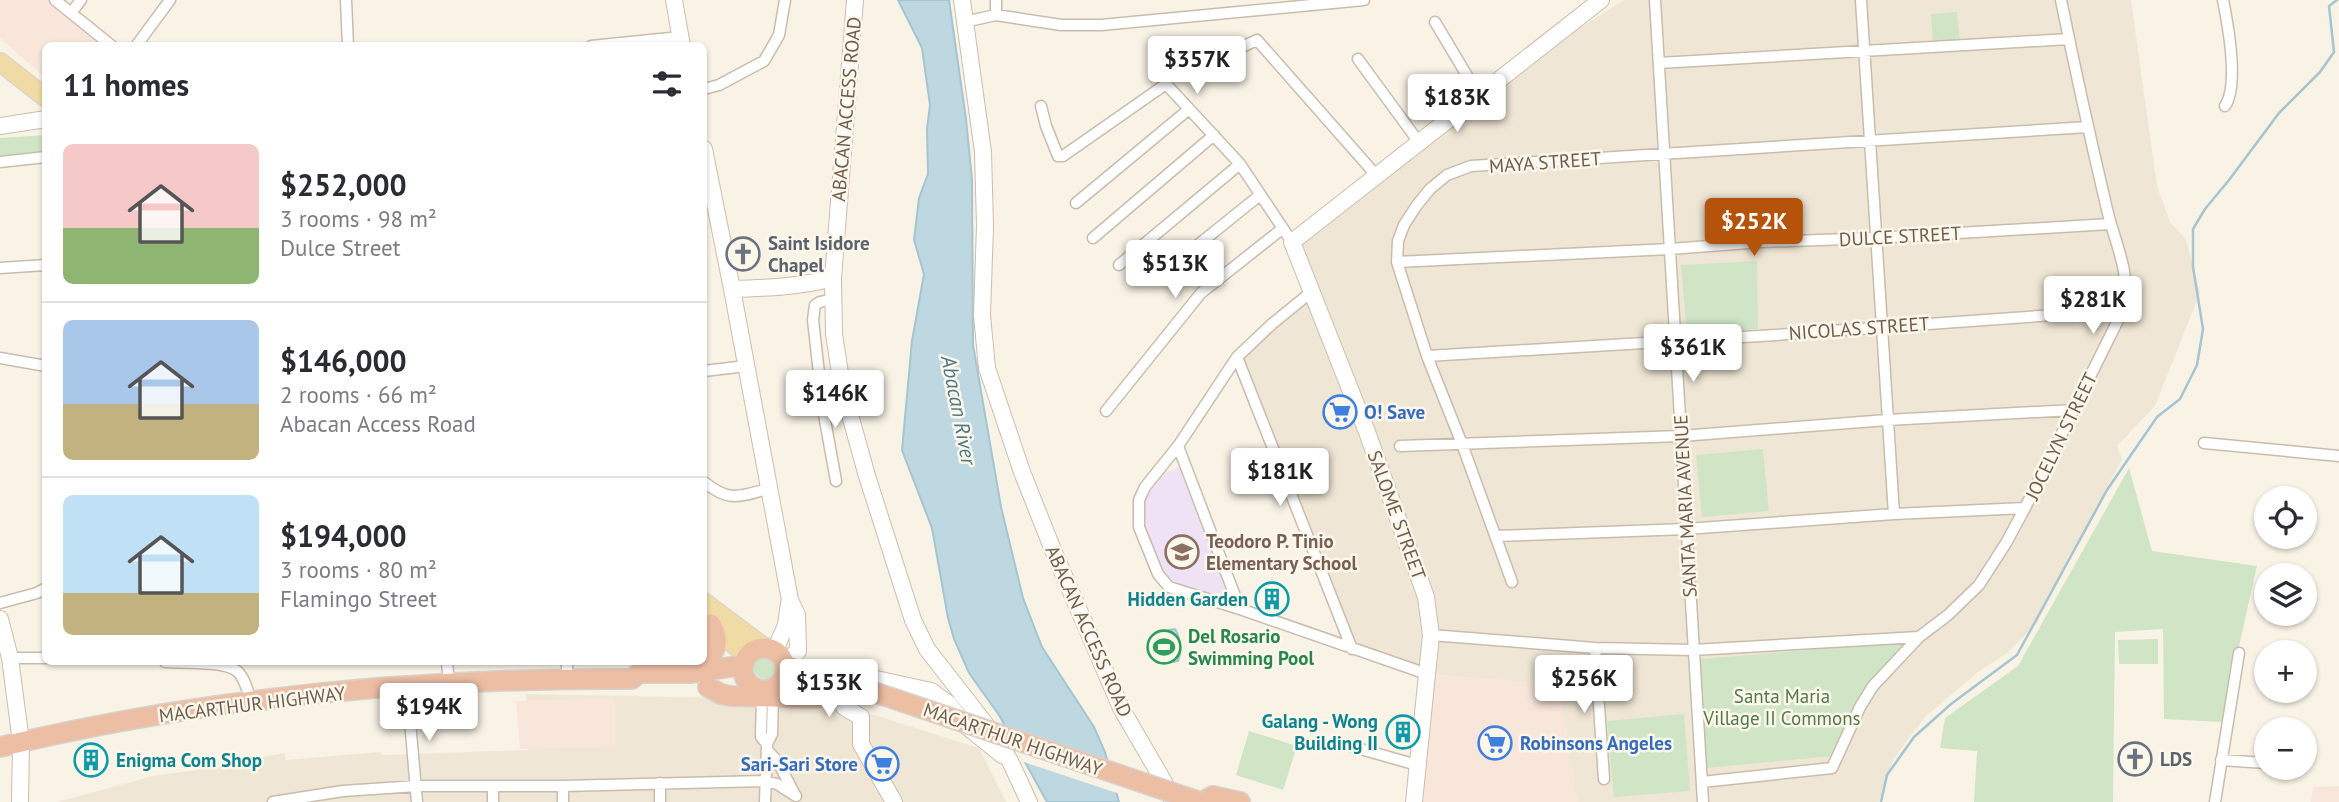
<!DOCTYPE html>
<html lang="en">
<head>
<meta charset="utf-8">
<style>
	body { margin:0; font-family:"PT Sans",sans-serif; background:#f7f7f7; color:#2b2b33; height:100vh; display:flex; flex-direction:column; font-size:26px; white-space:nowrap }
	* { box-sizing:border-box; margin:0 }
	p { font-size:23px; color:#7c7c81 }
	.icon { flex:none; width:38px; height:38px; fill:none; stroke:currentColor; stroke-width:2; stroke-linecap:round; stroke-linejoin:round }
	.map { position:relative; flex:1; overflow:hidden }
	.drawer { position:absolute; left:42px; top:42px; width:665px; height:623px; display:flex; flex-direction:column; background:#fff; border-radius:10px; box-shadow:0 2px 5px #0004 }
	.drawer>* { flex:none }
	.fabs { position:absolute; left:2254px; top:486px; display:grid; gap:14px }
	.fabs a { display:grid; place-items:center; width:63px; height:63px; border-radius:50%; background:#fff; box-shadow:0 2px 5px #0004; font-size:35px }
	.price { position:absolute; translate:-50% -60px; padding:0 16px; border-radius:7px; background:#fff; color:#222; font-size:23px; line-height:46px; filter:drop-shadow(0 2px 4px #0008) }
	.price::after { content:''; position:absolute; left:50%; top:42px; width:21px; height:16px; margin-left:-10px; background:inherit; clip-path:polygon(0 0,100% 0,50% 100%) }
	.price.selected { background:#b45309; color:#fff }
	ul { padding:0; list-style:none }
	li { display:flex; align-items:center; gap:21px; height:175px; padding:0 21px }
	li+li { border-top:2px solid #e1e1e2 }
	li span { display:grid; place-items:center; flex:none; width:196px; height:140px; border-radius:10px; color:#555 }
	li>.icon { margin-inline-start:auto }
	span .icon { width:84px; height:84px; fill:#fffc; stroke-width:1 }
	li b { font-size:30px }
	h2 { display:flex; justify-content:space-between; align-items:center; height:84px; padding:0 21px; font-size:30px }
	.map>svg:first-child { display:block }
	.residential { fill:#f0e6d5 }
	.commercial { fill:#f8e6db }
	.education { fill:#f0e2f5 }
	.green { fill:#d0e5c6 }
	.water { fill:#bdd8e0; stroke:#a4c5d1; stroke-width:2 }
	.pier { fill:#f9f3e6 }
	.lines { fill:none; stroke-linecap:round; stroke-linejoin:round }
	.stream { stroke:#a4c5d1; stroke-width:2.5 }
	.street-casing { stroke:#c9bcad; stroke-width:13 }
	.secondary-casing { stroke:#ccbdac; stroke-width:18 }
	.primary-casing { stroke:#d7d2cd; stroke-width:20 }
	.highway-casing { stroke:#d7d2cd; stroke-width:22 }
	.street { stroke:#fff; stroke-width:10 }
	.secondary { stroke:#fff; stroke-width:16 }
	.primary { stroke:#f0dba6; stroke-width:18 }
	.highway { stroke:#ecbea4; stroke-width:19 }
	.highway-bridge-casing { stroke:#d7d2cd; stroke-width:22; stroke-linecap:butt }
	.highway-bridge { stroke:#ecbea4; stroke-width:19 }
	.labels { text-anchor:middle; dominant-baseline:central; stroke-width:5; stroke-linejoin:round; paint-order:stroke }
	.street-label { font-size:19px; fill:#6f5d4e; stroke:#fcf7eb }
	.worship-label { font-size:19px; font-weight:bold; fill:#5b616d; stroke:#fcf7eb; text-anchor:start }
	.shop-label { font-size:19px; font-weight:bold; fill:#366cbe; stroke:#fcf7eb; text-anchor:start }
	.education-label { font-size:19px; font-weight:bold; fill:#785e54; stroke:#fcf7eb; text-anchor:start }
	.culture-label { font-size:19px; font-weight:bold; fill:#0d838f; stroke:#fcf7eb; text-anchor:end }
	.leisure-label { font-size:19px; font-weight:bold; fill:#27864d; stroke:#fcf7eb; text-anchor:start }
	.park-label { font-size:19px; fill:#54794b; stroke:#fcf7eb }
	.water-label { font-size:21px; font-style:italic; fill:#4e7886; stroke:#fcf7eb }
</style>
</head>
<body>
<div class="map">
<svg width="2339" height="802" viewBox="0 0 2339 802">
	<rect width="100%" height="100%" fill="#f9f3e6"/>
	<path class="residential" d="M1624 0H2131L2157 186 2170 222 2186 239 2200 293 2155 406 2117 446 2122 459 2037 623 2006 654 1978 672 1925 717 1894 758 1879 802H1577L1559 685 1430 674 1436 632 1293 243 1531 59Z
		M1307 293 1423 598 1425 668 1355 644 1240 360Z
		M526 694 738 698 797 701 849 707 979 748 1006 802H57L153 776 233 765V762L285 753 286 760 381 752 382 755 528 750Z"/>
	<path class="commercial" d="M0 0H51L98 43 97 46H46L45 78 0 38Z
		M1430 674 1559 684 1577 802H1416Z
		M615 698V747L520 749 516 701Z
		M2339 786V802H2311L2313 787Z"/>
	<path class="education" d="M1179 467 1231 601 1162 579 1142 524 1141 505 1161 475Z"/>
	<path class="green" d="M1957 12 1960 43 1933 45 1931 14Z
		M45 135V152L0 157V138Z
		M1757 261 1758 329 1687 335 1681 265Z
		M1763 449 1769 511 1702 517 1696 455Z
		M2129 468 2152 551 2257 566 2222 722 2164 719 2163 629 2115 632 2113 802H1974L1977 751 1940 748 1945 718 2018 666Z
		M2158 639V664H2119L2118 640Z
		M1906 642 1873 683 1832 756 1707 768 1700 659Z
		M754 667a12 12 0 1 1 24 0a12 12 0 1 1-24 0Z
		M1684 714 1690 791 1614 797 1607 721Z
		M1249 731 1297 746 1283 790 1236 775Z"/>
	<path class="water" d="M898 0H949L966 119 972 180 973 345 1001 507 1023 598 1042 647 1094 727 1105 752 1119 802H1047L999 715 969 673 954 639 948 618 932 528 902 450 912 341 924 274 914 240 919 198 928 174 927 129 930 105 922 48Z
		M1175 629C1180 636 1182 653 1178 661L1174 662 1170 661 1167 653H1150L1148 642 1167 639 1169 630Z"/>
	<path class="pier" d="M1002 726 1112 763 1120 794 1021 761Z"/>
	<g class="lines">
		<path class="stream" d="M1881 802 1887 775 1914 737 1951 704 2017 655 2107 490 2157 417 2180 399 2197 365 2203 329 2193 267V229L2205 209 2229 180 2279 113 2320 72 2334 52 2329 6 2337 0"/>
		<defs>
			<path id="street" d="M55 0 112 46
				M346 0 348 46
				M996 0V15
				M1655 0 1703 802
				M1861 0 1894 514
				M2223 0C2228 25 2239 85 2225 106
				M71 13 81 0
				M964 22 996 15 1061 25H1101L1364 0
				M1435 22 1478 94
				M136 46 170 0
				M591 46 680 37
				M1244 46 1257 40 1376 175
				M1358 59 1418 141
				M1659 63 2069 39
				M704 89 719 85 764 61 779 35 785 0
				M1041 106 1046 126 1058 156H1063L1166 84 1240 164 1292 242
				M0 162 46 157
				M1076 203 1188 110
				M1093 238 1214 135
				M1397 262 1670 249 1761 242 1875 238 2110 224
				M1119 265 1240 164
				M0 268 46 265
				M1163 273 1260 195
				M1310 293 1272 324 1237 357 1178 446 1145 487 1139 500V527L1158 574 1169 587 1240 609 1427 674
				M833 299 820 302 815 305 813 320 823 409 836 481
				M1427 356 1776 335 2123 310
				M1237 357 1352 649
				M0 358 46 366
				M704 371 746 366
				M1106 411 1201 293 1282 229
				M2204 443 2339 456
				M1178 446 1240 609
				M1400 446 1681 436 1887 420 2073 410
				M704 482C729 502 738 497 767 489
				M1496 536 1686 529 1894 514 2025 508
				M1512 582 1462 444 1427 356 1397 262 1398 241 1404 225 1417 205 1430 189 1447 175 1471 166 2088 127
				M0 603 37 593 46 588
				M1431 635 1595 648 1693 650 1919 637
				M1595 648 1604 779
				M10 658H46
				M165 662C182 663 224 661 237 671 245 678 248 692 251 702
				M447 662 449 683
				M567 680V662
				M407 686 417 802
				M762 696 761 737 767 744
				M1350 746 1417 765
				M767 750 778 762 794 793
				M2221 760 2266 763
				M1702 782 1832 768 1860 707 1873 686 1919 637 1948 615 1979 585 2006 543 2025 508 2123 310C2132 271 2114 243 2106 205 2090 137 2075 69 2061 0
				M563 786V802
				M273 802 343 791 417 786H563L765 781 777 784 796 796
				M493 802V786
				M660 802V783
				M765 802 767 744 772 734 773 696
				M2215 802 2239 653"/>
			<path id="secondary" d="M674 0 682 46
				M855 0 833 278 834 334 842 386 867 476 913 620 927 649 997 739 1010 761 1029 802
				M962 0 983 152 985 226 982 315 987 368 1022 472 1053 550 1121 708 1164 782 1170 796
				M0 126 46 119
				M704 149 732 289 790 600 797 615 798 651 785 663
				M732 289C766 288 799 287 833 278
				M0 619 10 658 21 742 20 802
				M775 650 786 625 789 603
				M826 677 849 673 931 691 949 704 964 724 1002 755
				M841 696 844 707 861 717V744L894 802
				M1414 802 1431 635 1426 597 1367 432 1292 242 1601 0"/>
			<path id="primary" d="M0 62 46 98
				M704 602 764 647
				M709 623 747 656"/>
			<path id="highway" d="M743 669a21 21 0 1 1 42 0a21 21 0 1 1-42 0Z
				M785 665 853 685
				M693 671C711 659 724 646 711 624
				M708 687 721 694 731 696 815 698 831 693
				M0 747C204 698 416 678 626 679H632L639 673H691L743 665
				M1202 802 1213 796 1240 802"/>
		</defs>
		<use href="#street" class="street-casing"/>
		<use href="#secondary" class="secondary-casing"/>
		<use href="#primary" class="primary-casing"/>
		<use href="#highway" class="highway-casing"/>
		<use href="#street" class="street"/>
		<use href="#secondary" class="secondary"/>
		<use href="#primary" class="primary"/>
		<use href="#highway" class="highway"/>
		<defs>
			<path id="highway-bridge" d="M853 685 1200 802"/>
		</defs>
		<use href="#highway-bridge" class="highway-bridge-casing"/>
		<use href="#highway-bridge" class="highway-bridge"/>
	</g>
	<defs>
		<symbol id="church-ring" viewBox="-11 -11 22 22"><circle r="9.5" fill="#fcf7eb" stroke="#6b7280" stroke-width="1.5"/><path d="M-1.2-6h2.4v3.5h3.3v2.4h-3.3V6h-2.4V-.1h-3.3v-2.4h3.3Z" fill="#6b7280"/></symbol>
		<symbol id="supermarket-ring" viewBox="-11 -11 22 22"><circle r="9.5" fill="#fcf7eb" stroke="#3f7fe0" stroke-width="1.5"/><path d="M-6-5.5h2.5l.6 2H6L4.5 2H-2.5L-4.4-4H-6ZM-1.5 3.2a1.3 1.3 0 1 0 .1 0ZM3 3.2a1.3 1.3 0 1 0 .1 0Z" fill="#3f7fe0"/></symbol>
		<symbol id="school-ring" viewBox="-11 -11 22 22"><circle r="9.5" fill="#fcf7eb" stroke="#8d6e63" stroke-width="1.5"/><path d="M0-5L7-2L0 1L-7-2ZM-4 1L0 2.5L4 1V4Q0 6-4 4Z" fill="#8d6e63"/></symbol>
		<symbol id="building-ring" viewBox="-11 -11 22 22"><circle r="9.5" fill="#fcf7eb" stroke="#0f9aa8" stroke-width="1.5"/><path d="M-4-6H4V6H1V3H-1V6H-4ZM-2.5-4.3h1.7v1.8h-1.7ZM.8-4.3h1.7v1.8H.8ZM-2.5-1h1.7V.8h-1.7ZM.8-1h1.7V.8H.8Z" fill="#0f9aa8"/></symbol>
		<symbol id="stadium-ring" viewBox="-11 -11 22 22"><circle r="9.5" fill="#fcf7eb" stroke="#2e9e5b" stroke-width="1.5"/><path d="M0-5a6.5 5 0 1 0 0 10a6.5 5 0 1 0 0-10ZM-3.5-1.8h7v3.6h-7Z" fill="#2e9e5b"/></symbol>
	</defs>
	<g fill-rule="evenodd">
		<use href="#church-ring" x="724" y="235" width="38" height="38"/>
		<use href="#supermarket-ring" x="1321" y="393" width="38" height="38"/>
		<use href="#school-ring" x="1163" y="533" width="38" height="38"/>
		<use href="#building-ring" x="1253" y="580" width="38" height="38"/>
		<use href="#stadium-ring" x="1145" y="628" width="38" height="38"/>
		<use href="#building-ring" x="1384" y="713" width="38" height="38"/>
		<use href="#supermarket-ring" x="1476" y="724" width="38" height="38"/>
		<use href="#church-ring" x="2116" y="740" width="38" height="38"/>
		<use href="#building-ring" x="72" y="741" width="38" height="38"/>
		<use href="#supermarket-ring" x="863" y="745" width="38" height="38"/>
	</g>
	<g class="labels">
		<g class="street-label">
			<text transform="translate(846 109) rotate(-85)">ABACAN ACCESS ROAD</text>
			<text transform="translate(1545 162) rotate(-4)">MAYA STREET</text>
			<text transform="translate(1900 236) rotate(-3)">DULCE STREET</text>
			<text transform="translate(1859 328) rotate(-4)">NICOLAS STREET</text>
			<text transform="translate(2061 436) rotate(-64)">JOCELYN STREET</text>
			<text transform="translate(1685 506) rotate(-93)">SANTA MARIA AVENUE</text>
			<text transform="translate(1397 515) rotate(70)">SALOME STREET</text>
			<text transform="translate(1089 631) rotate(66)">ABACAN ACCESS ROAD</text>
			<text transform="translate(252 704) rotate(-7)">MACARTHUR HIGHWAY</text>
			<text transform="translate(1013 739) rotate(19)">MACARTHUR HIGHWAY</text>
		</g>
		<g class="worship-label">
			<text x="768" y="243">Saint Isidore<tspan x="768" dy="22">Chapel</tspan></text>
			<text x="2160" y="759">LDS</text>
		</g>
		<g class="shop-label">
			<text x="1364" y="412">O! Save</text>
			<text x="1520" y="743">Robinsons Angeles</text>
			<text x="858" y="764" text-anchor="end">Sari-Sari Store</text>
		</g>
		<g class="education-label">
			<text x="1206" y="541">Teodoro P. Tinio<tspan x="1206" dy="22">Elementary School</tspan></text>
		</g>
		<g class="culture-label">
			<text x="1248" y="599">Hidden Garden</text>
			<text x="1378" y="721">Galang - Wong<tspan x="1378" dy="22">Building II</tspan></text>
			<text x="116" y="760" text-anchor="start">Enigma Com Shop</text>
		</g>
		<g class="leisure-label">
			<text x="1188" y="636">Del Rosario<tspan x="1188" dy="22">Swimming Pool</tspan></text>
		</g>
		<g class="park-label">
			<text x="1782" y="696">Santa Maria<tspan x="1782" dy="22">Village II Commons</tspan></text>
		</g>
		<g class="water-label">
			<text transform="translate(959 410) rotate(79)">Abacan River</text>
		</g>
	</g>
</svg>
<div class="fabs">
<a><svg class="icon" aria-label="locate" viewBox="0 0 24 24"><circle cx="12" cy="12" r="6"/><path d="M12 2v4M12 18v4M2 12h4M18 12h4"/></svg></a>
<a><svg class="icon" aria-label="layers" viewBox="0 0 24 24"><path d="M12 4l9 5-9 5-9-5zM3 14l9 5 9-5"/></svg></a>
<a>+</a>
<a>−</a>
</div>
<b class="price" style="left:1197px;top:96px">$357K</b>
<b class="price" style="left:1457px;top:134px">$183K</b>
<b class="price selected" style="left:1754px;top:258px">$252K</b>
<b class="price" style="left:1175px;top:300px">$513K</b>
<b class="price" style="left:2093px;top:336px">$281K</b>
<b class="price" style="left:1693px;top:384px">$361K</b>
<b class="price" style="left:835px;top:430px">$146K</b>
<b class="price" style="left:1280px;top:508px">$181K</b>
<b class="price" style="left:1584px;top:715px">$256K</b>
<b class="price" style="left:829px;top:719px">$153K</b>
<b class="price" style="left:429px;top:743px">$194K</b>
<section class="drawer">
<h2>11 homes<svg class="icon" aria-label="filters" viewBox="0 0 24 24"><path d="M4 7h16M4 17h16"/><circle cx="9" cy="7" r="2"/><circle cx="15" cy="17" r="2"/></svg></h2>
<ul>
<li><span style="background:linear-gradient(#f6c9c9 60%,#8fb573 0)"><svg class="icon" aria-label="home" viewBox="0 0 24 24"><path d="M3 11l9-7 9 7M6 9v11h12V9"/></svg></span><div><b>$252,000</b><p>3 rooms · 98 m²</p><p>Dulce Street</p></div></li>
<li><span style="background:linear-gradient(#a9c7e8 60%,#c2b280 0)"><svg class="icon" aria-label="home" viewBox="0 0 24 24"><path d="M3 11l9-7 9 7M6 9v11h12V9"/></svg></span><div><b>$146,000</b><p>2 rooms · 66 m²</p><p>Abacan Access Road</p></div></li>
<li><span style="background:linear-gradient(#bfe0f5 70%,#c2b280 0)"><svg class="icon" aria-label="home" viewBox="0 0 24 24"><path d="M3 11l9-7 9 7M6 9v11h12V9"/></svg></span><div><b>$194,000</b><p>3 rooms · 80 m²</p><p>Flamingo Street</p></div></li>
</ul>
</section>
</div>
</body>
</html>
